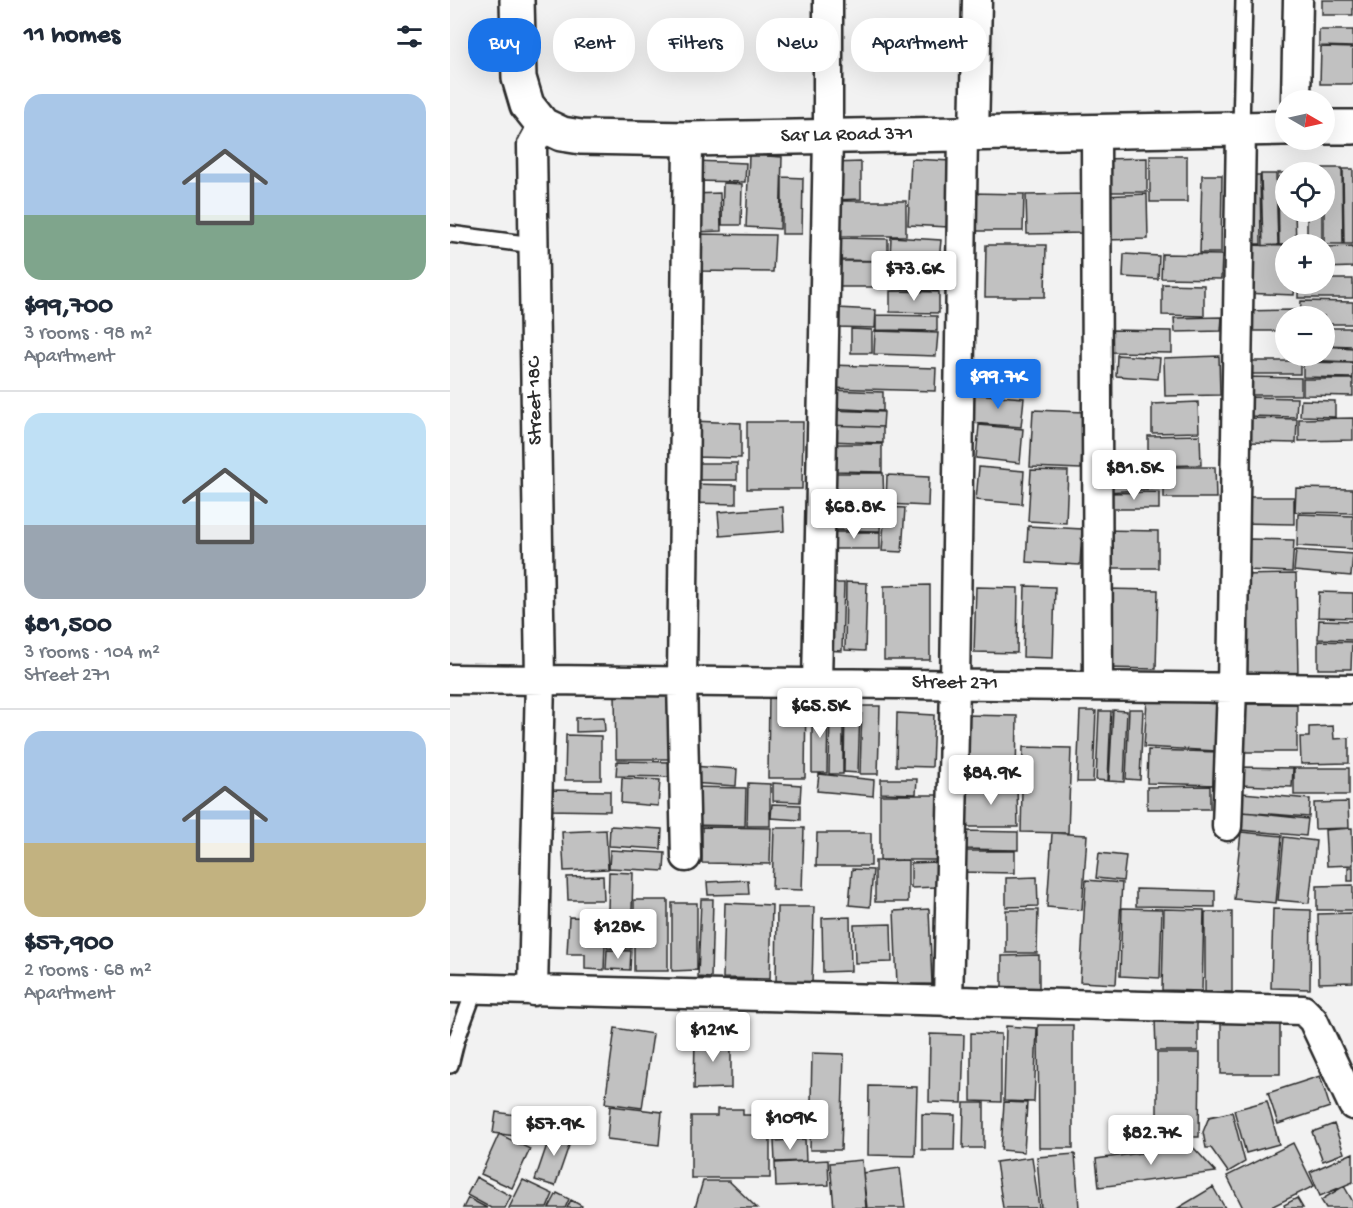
<!DOCTYPE html>
<html lang="en">
<head>
<meta charset="utf-8">
<style>
	body { margin:0; font-family:"Gochi Hand",sans-serif; background:#f6f6f7; color:#1f2937; height:100vh; display:flex; flex-direction:column; font-size:22px; white-space:nowrap }
	* { box-sizing:border-box; margin:0 }
	p { font-size:20px; color:#747a83 }
	.icon { flex:none; width:33px; height:33px; fill:none; stroke:currentColor; stroke-width:2; stroke-linecap:round; stroke-linejoin:round }
	.map { position:relative; flex:1; overflow:hidden }
	.panel { display:flex; flex-direction:column; background:#fff; width:450px }
	.panel>* { flex:none }
	.top-card { position:absolute; left:18px; top:18px; width:570px; height:54px; display:flex; gap:12px }
	.needle { width:39px; rotate:99deg }
	.buttons { position:absolute; left:825px; top:90px; display:grid; gap:12px }
	.buttons a { display:grid; place-items:center; width:60px; height:60px; border-radius:50%; background:#fff; box-shadow:0 6px 24px #0002; font-size:30px }
	.price { position:absolute; translate:-50% -51px; padding:0 14px; border-radius:6px; background:#fff; color:#222; font-size:20px; line-height:39px; filter:drop-shadow(0 2px 3px #0008) }
	.price::after { content:''; position:absolute; left:50%; top:36px; width:18px; height:14px; margin-left:-9px; background:inherit; clip-path:polygon(0 0,100% 0,50% 100%) }
	.price.selected { background:#1a73e8; color:#fff }
	ul { padding:0; list-style:none }
	li { display:grid; align-content:center; gap:12px; height:318px; padding:0 24px }
	li+li { border-top:2px solid #e0e1e3 }
	li span { display:grid; place-items:center; height:186px; border-radius:18px; color:#555 }
	li>.icon { margin-inline-start:auto }
	span .icon { width:108px; height:108px; fill:#fffc; stroke-width:1 }
	li b { font-size:26px }
	h2 { display:flex; justify-content:space-between; align-items:center; height:72px; padding:0 24px; font-size:26px }
	.pill { padding:0 21px; border-radius:24px; background:#fff; box-shadow:0 6px 24px #0002; font-size:21px; line-height:54px }
	.pill.selected { background:#1a73e8; color:#fff }
	main { display:flex; flex:1; min-height:0 }
	.map>svg:first-child { display:block }
	.building { fill:#c1c1c1; stroke:#2b2b2b; stroke-width:1.5 }
	.lines { fill:none; stroke-linecap:round; stroke-linejoin:round }
	.service-casing { stroke:#2b2b2b; stroke-width:20 }
	.minor-casing { stroke:#2b2b2b; stroke-width:33 }
	.tertiary-casing { stroke:#2b2b2b; stroke-width:38 }
	.service { stroke:#fff; stroke-width:15 }
	.minor { stroke:#fff; stroke-width:28 }
	.tertiary { stroke:#fff; stroke-width:33 }
	.labels { text-anchor:middle; dominant-baseline:central; stroke-width:6; stroke-linejoin:round; paint-order:stroke }
	.street-label { font-size:20px; fill:#2b2b2b; stroke:#fff }
</style>
</head>
<body>
<main>
<section class="panel">
<h2>11 homes<svg class="icon" aria-label="filters" viewBox="0 0 24 24"><path d="M4 7h16M4 17h16"/><circle cx="9" cy="7" r="2"/><circle cx="15" cy="17" r="2"/></svg></h2>
<ul>
<li><span style="background:linear-gradient(#a9c7e8 65%,#7fa58c 0)"><svg class="icon" aria-label="home" viewBox="0 0 24 24"><path d="M3 11l9-7 9 7M6 9v11h12V9"/></svg></span><div><b>$99,700</b><p>3 rooms · 98 m²</p><p>Apartment</p></div></li>
<li><span style="background:linear-gradient(#bfe0f5 60%,#9aa5b1 0)"><svg class="icon" aria-label="home" viewBox="0 0 24 24"><path d="M3 11l9-7 9 7M6 9v11h12V9"/></svg></span><div><b>$81,500</b><p>3 rooms · 104 m²</p><p>Street 271</p></div></li>
<li><span style="background:linear-gradient(#a9c7e8 60%,#c2b280 0)"><svg class="icon" aria-label="home" viewBox="0 0 24 24"><path d="M3 11l9-7 9 7M6 9v11h12V9"/></svg></span><div><b>$57,900</b><p>2 rooms · 68 m²</p><p>Apartment</p></div></li>
</ul>
</section>
<div class="map">
<svg width="903" height="1208" viewBox="0 0 903 1208">
	<rect width="100%" height="100%" fill="#f2f2f2"/>
	<filter id="ink" filterUnits="userSpaceOnUse"><feTurbulence type="fractalNoise" baseFrequency=".0167" numOctaves="2"/><feDisplacementMap in="SourceGraphic" scale="12" xChannelSelector="R" yChannelSelector="G"/><feConvolveMatrix kernelMatrix="1 2 1 2 8 2 1 2 1" color-interpolation-filters="sRGB"/></filter>
	<g filter="url(#ink)">
		<path class="building" d="M872 0H903V15H872Z
			M869 30H903V47L869 46Z
			M871 47 903 48V84H870Z
			M299 155 332 157 330 229 296 227Z
			M700 156H737V202H700Z
			M697 158V192H651V159Z
			M461 159 502 161 499 227 458 225Z
			M245 161 296 163 295 182 244 181Z
			M411 162V199L382 200V163Z
			M873 168H892L893 244H874V172H873Z
			M893 169H903V244H894Z
			M828 173H836V212H845L846 244 829 245Z
			M811 174H826L828 245 813 246Z
			M752 175H772L771 253H750Z
			M793 175H810L811 244H793Z
			M332 177 353 178 352 234H332Z
			M273 183 292 184 291 225H272Z
			M270 193 271 231 243 232 242 194Z
			M520 193 574 194 573 231H520Z
			M636 194V233L577 234 576 195Z
			M697 194 698 239 653 240 652 196Z
			M380 201H456V236H380Z
			M857 212H872V244H857Z
			M248 234 325 235 323 272 247 271Z
			M441 237 491 240 489 261 440 258Z
			M387 238 438 239V261L387 260Z
			M536 245H596L595 297H535Z
			M794 245 836 246V284H845L844 295 793 293Z
			M903 246V267L874 268V247Z
			M674 254 709 256 708 279 673 277Z
			M712 254 772 255 771 279 711 278Z
			M390 261H440L441 287H390Z
			M445 261 489 262V275L444 274Z
			M444 276 489 277 488 291 444 289Z
			M874 279H903V298H848V284H874Z
			M712 284 754 285V316L712 315Z
			M440 291 489 292V313L440 312Z
			M851 301 903 302V324H874V316H850Z
			M387 308 426 310 425 328 386 327Z
			M847 310V316H836V331H793L792 311Z
			M426 315 487 316V331L426 330Z
			M772 317 771 331 725 332 724 318Z
			M874 328H903V346L874 345Z
			M401 329 422 330V353H401Z
			M660 330 722 331V353L659 352Z
			M425 331 488 333 486 356 424 354Z
			M874 346 903 348V362L852 360V356H874Z
			M667 355 710 358 708 379 666 376Z
			M769 356 770 395 715 396 714 358Z
			M794 361H850V374H794Z
			M853 362 903 363V378L853 377Z
			M378 365 486 368 485 391 377 388Z
			M793 377 851 378V395H793Z
			M853 379H903V396L853 395Z
			M378 390 433 392V411L377 408Z
			M524 394 574 398 571 427 522 423Z
			M798 397 847 398 846 417 797 416Z
			M851 400 885 401V417L850 416Z
			M748 402 749 432 702 433V404Z
			M378 410 434 412 433 427 377 425Z
			M583 410 634 412 631 469 580 467Z
			M798 418 847 419 846 443 797 442Z
			M903 418V440L849 441V419Z
			M242 421 291 423V458L241 457Z
			M297 422H353L352 489H297Z
			M377 425 433 427V443L377 441Z
			M529 425 573 429 570 463 526 458Z
			M750 435 751 465 698 466V436Z
			M384 444H432V472L384 471Z
			M241 463H287V480H241Z
			M529 467 574 471 572 504 526 500Z
			M714 467H765L766 498H714Z
			M708 469 709 489 654 492 653 472Z
			M581 470 618 471 616 523 578 521Z
			M385 473H433L434 505H385Z
			M437 475 479 477 478 506 436 504Z
			M238 484 286 485V504L238 503Z
			M846 488 903 489V513L845 512Z
			M709 492V509H658V493Z
			M789 497H844V524L789 523Z
			M333 507 334 531 270 536 268 512Z
			M435 507 455 508 452 552 432 551Z
			M381 508H431L430 531 381 530Z
			M848 514 903 516V549L847 546Z
			M578 526 632 529 630 565 576 562Z
			M651 530 708 531V568H651Z
			M378 532H430V549H378Z
			M799 539 844 540 842 572 797 570Z
			M846 550 903 554 901 576 844 571Z
			M846 574 848 676 790 677 788 575Z
			M396 582 417 583 415 651 395 650Z
			M374 583H394L392 651 372 650Z
			M480 585V660H434V586Z
			M575 586 605 587 603 658 573 657Z
			M526 587 568 588 567 653 524 652Z
			M655 589 708 590 706 669 654 668Z
			M869 592 903 593V618L868 617Z
			M869 620 903 621V640L868 639Z
			M868 641 902 642 901 669H868Z
			M319 691H356L355 778H318Z
			M165 693H225V759H166Z
			M697 700 770 704 767 751 694 747Z
			M786 704H847V752H785Z
			M362 705H378L377 773H362Z
			M412 706H430L428 774H410Z
			M380 707H393V774H379Z
			M395 707H410L408 773 394 772Z
			M679 709H693L690 780 676 779Z
			M663 710 677 711 674 782 659 781Z
			M630 711H646L643 782H627Z
			M649 711H661L658 781 646 780Z
			M447 713 484 715 482 767 446 766Z
			M513 715 567 716 566 782 512 781Z
			M154 717 155 731 126 732V718Z
			M883 726 884 739 899 738V763L851 764 850 737H859V727Z
			M116 735 151 736V780H115Z
			M573 747 621 748 618 833 571 832Z
			M698 750 768 752 767 785 697 783Z
			M167 761 222 762V777L166 776Z
			M241 766 287 769 286 786 240 783Z
			M790 767 843 768 842 787 789 785Z
			M844 768H899V795H844Z
			M369 774 424 780 423 796 367 791Z
			M172 778 210 780 208 806 171 803Z
			M431 779H467L466 794 431 793Z
			M298 783 320 784V826H297Z
			M323 783 351 785 350 802 323 801Z
			M514 786H567L568 827H515Z
			M760 786V809H697V787Z
			M239 787 296 788 295 826 238 825Z
			M97 790 160 791V811L97 810Z
			M792 793 860 799 859 817 791 812Z
			M430 795H487V860H430Z
			M898 802 899 828 865 829 864 803Z
			M322 804 350 805V820L321 818Z
			M792 812 858 819 856 836 790 830Z
			M160 826 212 829 211 849 159 846Z
			M252 827 321 828 320 864 252 863Z
			M324 828H354L352 890 322 889Z
			M902 828 903 865 877 866 875 830Z
			M156 830 158 869 114 871 112 832Z
			M513 831 568 832V850L512 849Z
			M791 832 832 836 826 903 784 899Z
			M367 833H421V866H366Z
			M602 833 637 835 632 910 597 907Z
			M834 837 866 841 859 903 828 900Z
			M160 850 215 853 214 871 159 868Z
			M509 851H565V873L509 872Z
			M649 853 676 856 673 881 646 878Z
			M458 860V902H425V861Z
			M487 862V887L461 888V863Z
			M898 867H903V881H898Z
			M402 869 423 870 420 907 399 905Z
			M159 872 183 873 181 949 157 948Z
			M153 876 154 900H118L117 877Z
			M587 877 588 906 556 907V878Z
			M298 880 299 894 258 895 257 882Z
			M636 880 672 883 666 984 630 982Z
			M903 885V910H867V886Z
			M686 889 765 891V907L686 906Z
			M251 899H263L261 978 248 977Z
			M184 900H218V971H184Z
			M222 903H247V970L222 971Z
			M275 903 322 905 320 979 273 978Z
			M327 907H364L362 984H326Z
			M672 908 712 909 710 978 670 976Z
			M479 909 482 984 447 985 444 911Z
			M714 909 754 910 752 991 712 990Z
			M823 909 861 910 860 989 821 988Z
			M556 910H588L587 953H556Z
			M755 912H782V992H755Z
			M903 913V982L869 983 868 914Z
			M119 917 156 918 154 970 135 969V954H117Z
			M400 917 401 971 373 972 372 918Z
			M441 924 442 962 405 963 404 925Z
			M157 950 181 951 180 970 156 969Z
			M589 955V994H552V956Z
			M748 1018V1051H706L705 1019Z
			M771 1020H830V1074H771Z
			M588 1025H623V1148H589Z
			M556 1026 587 1028 584 1102 554 1101Z
			M165 1028 203 1034 192 1108 155 1103Z
			M521 1033 551 1034V1102L521 1101Z
			M480 1034 514 1035 512 1103 479 1102Z
			M245 1038H281V1088L244 1089Z
			M362 1053 394 1054 391 1150H360Z
			M707 1053H750L749 1137H707Z
			M870 1076 880 1107 828 1124 818 1093Z
			M419 1086 467 1087 465 1156 418 1155Z
			M817 1101 829 1144 796 1153 784 1110Z
			M554 1102 577 1103 574 1152 551 1150Z
			M514 1103H534V1148H513Z
			M160 1106 212 1112 209 1145 157 1139Z
			M267 1109H293V1115H320V1178H241V1116H267Z
			M46 1112 98 1120 94 1140 43 1133Z
			M782 1112 795 1162 778 1172 761 1148H756L753 1132 759 1117Z
			M472 1114 505 1115 504 1150H472Z
			M884 1124 894 1153 873 1161 862 1132Z
			M103 1127 123 1134 105 1186 85 1180Z
			M49 1134 80 1149 62 1188 31 1174Z
			M355 1139 356 1161 325 1162 324 1141Z
			M843 1143 864 1186 819 1208H793L777 1176Z
			M742 1146 766 1172 649 1187 646 1159Z
			M903 1153V1182L870 1196 860 1172Z
			M625 1154 629 1208H591L587 1157Z
			M582 1157 589 1208H553L546 1162Z
			M378 1160 379 1185 326 1187 325 1163Z
			M412 1160 416 1208H384L380 1163Z
			M450 1168 455 1208H417L413 1173Z
			M26 1177 61 1196 55 1208H41L17 1195Z
			M73 1180 103 1194 97 1208H59Z
			M253 1181H279L307 1208H245Z
			M894 1186 903 1202V1208H876L871 1200Z
			M763 1187 775 1208H728Z
			M107 1193 119 1199 115 1208H99Z
			M18 1198 37 1208H13Z
			M847 1198 853 1208H835L834 1205Z
			M121 1200 132 1206 131 1208H117Z"/>
		<g class="lines">
			<defs>
				<path id="service" d="M791 129 794 0
					M0 234 83 245
					M0 1065 6 1041 25 989"/>
				<path id="minor" d="M846 100 848 0
					M646 132 648 686
					M524 134 527 0
					M0 679 903 689
					M367 683 378 137V0
					M777 826 782 688 791 129
					M236 857 232 681 238 139
					M0 988 853 1010 863 1020 903 1105
					M83 991 90 680 82 145 93 125
					M498 1002 505 684 513 134"/>
				<path id="tertiary" d="M67 0 69 78 77 105 93 125 112 134 131 137 238 139 836 128
					M874 127H903"/>
			</defs>
			<use href="#service" class="service-casing"/>
			<use href="#minor" class="minor-casing"/>
			<use href="#tertiary" class="tertiary-casing"/>
			<use href="#service" class="service"/>
			<use href="#minor" class="minor"/>
			<use href="#tertiary" class="tertiary"/>
		</g>
	</g>
	<g class="labels">
		<g class="street-label">
			<text transform="translate(397 136) rotate(-1)">Sar La Road 371</text>
			<text transform="translate(86 401) rotate(-91)">Street 18C</text>
			<text transform="translate(505 684) rotate(1)">Street 271</text>
		</g>
	</g>
</svg>
<div class="buttons">
<a><svg class="needle" viewBox="-14 -14 28 28"><path d="M0-13l5 13h-10z" fill="#e53935"/><path d="M0 13l5-13h-10z" fill="#747a83"/></svg></a>
<a><svg class="icon" aria-label="locate" viewBox="0 0 24 24"><circle cx="12" cy="12" r="6"/><path d="M12 2v4M12 18v4M2 12h4M18 12h4"/></svg></a>
<a>+</a>
<a>−</a>
</div>
<b class="price" style="left:464px;top:302px">$73.6K</b>
<b class="price selected" style="left:548px;top:410px">$99.7K</b>
<b class="price" style="left:684px;top:501px">$81.5K</b>
<b class="price" style="left:404px;top:540px">$68.8K</b>
<b class="price" style="left:370px;top:739px">$65.5K</b>
<b class="price" style="left:541px;top:806px">$84.9K</b>
<b class="price" style="left:168px;top:960px">$128K</b>
<b class="price" style="left:263px;top:1063px">$121K</b>
<b class="price" style="left:340px;top:1151px">$109K</b>
<b class="price" style="left:104px;top:1157px">$57.9K</b>
<b class="price" style="left:701px;top:1166px">$82.7K</b>
<div class="top-card">
<a class="pill selected">Buy</a>
<a class="pill">Rent</a>
<a class="pill">Filters</a>
<a class="pill">New</a>
<a class="pill">Apartment</a>
</div>
</div>
</main>
</body>
</html>
